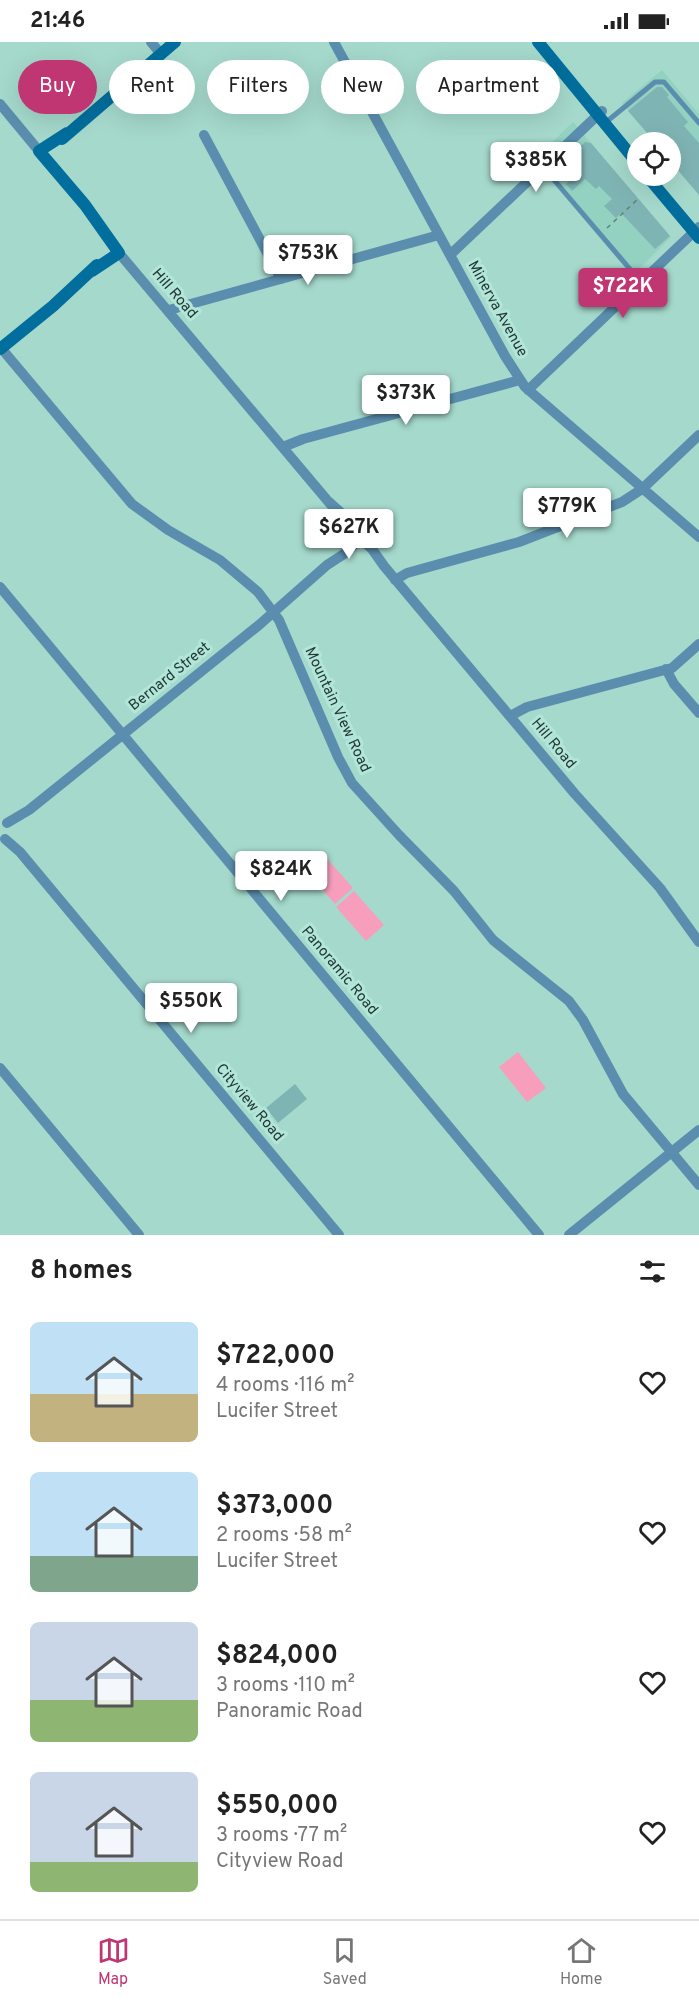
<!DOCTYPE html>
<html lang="en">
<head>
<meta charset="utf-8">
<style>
	body { margin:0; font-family:Overpass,sans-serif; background:#f2f2f2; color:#222; height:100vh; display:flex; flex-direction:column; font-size:22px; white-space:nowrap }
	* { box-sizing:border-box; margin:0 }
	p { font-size:20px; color:#767676 }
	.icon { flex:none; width:33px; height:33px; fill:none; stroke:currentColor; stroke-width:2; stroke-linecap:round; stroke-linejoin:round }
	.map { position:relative; height:1193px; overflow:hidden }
	.panel { display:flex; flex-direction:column; background:#fff; flex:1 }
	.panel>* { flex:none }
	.banner { position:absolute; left:18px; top:18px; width:663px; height:54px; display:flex; gap:12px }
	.fabs { position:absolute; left:627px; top:90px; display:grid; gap:12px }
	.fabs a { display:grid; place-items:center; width:54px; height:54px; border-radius:50%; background:#fff; box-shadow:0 6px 24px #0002; font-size:30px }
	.price { position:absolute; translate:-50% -51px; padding:0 14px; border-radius:6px; background:#fff; color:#222; font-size:20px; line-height:39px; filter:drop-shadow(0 2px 3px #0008) }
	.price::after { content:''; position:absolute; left:50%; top:36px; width:18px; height:14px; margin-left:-9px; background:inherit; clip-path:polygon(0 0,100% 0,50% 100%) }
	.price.selected { background:#bf3673; color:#fff }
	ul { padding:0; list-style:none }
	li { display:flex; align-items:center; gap:18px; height:150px; padding:0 30px }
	li span { display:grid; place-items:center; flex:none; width:168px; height:120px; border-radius:9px; color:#555 }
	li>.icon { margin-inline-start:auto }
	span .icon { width:72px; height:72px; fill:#fffc; stroke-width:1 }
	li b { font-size:26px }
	h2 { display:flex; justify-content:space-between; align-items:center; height:72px; padding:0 30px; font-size:26px }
	.tag { padding:0 21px; border-radius:27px; background:#fff; box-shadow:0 6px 24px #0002; font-size:21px; line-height:54px }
	.tag.selected { background:#bf3673; color:#fff }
	.status { display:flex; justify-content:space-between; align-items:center; height:42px; padding:0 30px; background:#fff; direction:ltr }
	.status svg { height:16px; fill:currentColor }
	.dock { display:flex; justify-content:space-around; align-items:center; height:84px; border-top:2px solid #e0e0e0; background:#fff; font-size:16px; color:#767676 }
	.dock a { display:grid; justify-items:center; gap:3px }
	.dock .selected { color:#bf3673 }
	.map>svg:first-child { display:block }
	.built { fill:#93d1c1 }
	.green { fill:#f79ebd }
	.building { fill:#7fb4b5 }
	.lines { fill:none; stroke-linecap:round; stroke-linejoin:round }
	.path { stroke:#5f8279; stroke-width:1.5; stroke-dasharray:4.5 4.5; stroke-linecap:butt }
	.lane { stroke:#5b8eae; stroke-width:5 }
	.street { stroke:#5b8eae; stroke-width:10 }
	.secondary { stroke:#016e9d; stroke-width:12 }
	.labels { text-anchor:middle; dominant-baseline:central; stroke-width:6; stroke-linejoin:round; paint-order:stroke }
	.street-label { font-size:15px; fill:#233833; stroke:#b2e6d9 }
</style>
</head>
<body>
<div class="status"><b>21:46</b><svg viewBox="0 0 49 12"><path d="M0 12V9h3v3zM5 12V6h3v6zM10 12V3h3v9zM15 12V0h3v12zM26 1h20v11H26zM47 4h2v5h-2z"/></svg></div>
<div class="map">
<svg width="699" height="1193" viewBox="0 0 699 1193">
	<rect width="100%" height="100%" fill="#a5d9cc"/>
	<path class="built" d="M662 28 699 72V153L671 119 670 100H655L622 61Z
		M573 80 671 195 632 234 534 118Z"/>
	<path class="green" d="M323 812 353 846 335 862 305 828Z
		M354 849 384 883 366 899 336 865Z
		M518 1010 546 1046 527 1060 499 1025Z"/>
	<path class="building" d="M657 45H662L669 53 667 55 688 80 684 84 699 101V153L670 119V100H655L628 69Z
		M585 100 591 101 670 194 655 207 621 171 616 176 604 164 612 157 599 144 596 147 585 137 572 149 566 142 580 129 568 117Z
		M295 1042 307 1057 278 1081 266 1066Z"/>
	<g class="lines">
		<path class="path" d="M607 186 639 156"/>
		<path class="lane" d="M605 81 655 40H664L699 81
			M543 125 641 240"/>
		<path class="street" d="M151 0 161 12
			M334 0 505 314 525 345 699 495
			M0 62 39 109
			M204 93 281 237
			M119 211 332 464
			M450 213 602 69
			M169 268 439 193
			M1 306 132 462 168 488 220 518 258 550 279 578 338 715 352 741 399 793 454 849 493 898 569 959 583 978 623 1052 699 1143
			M528 348 699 185
			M283 405 303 397 520 338
			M328 459 348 477 358 495 372 507 384 524 575 752 660 846 699 900
			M395 538 407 531 519 500 622 460 642 447 699 393
			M0 545 539 1193
			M666 627 674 642 699 671
			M510 674 527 665 672 626 699 602
			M7 781 29 768 259 583 327 523 344 512 355 502 358 495
			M5 797 20 810 339 1193
			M0 1026 139 1193
			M569 1193 699 1088"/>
		<path class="secondary" d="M538 0 638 122
			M67 91 39 109 85 163 119 211 92 229
			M62 97 175 0
			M647 134 699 196
			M0 307 53 264 97 223"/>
	</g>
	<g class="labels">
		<g class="street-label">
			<text transform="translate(174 252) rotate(49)">Hill Road</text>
			<text transform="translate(497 267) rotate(61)">Minerva Avenue</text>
			<text transform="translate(170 635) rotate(-39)">Bernard Street</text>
			<text transform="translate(337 668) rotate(65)">Mountain View Road</text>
			<text transform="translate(553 702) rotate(50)">Hill Road</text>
			<text transform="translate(339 929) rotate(50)">Panoramic Road</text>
			<text transform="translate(249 1061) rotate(50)">Cityview Road</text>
		</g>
	</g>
</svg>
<div class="fabs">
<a><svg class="icon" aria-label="locate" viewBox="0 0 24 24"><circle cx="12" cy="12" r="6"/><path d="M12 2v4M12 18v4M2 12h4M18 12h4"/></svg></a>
</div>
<b class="price" style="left:536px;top:151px">$385K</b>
<b class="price" style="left:308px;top:244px">$753K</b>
<b class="price selected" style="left:623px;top:277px">$722K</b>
<b class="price" style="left:406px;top:384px">$373K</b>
<b class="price" style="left:567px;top:497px">$779K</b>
<b class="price" style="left:349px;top:518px">$627K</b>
<b class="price" style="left:281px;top:860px">$824K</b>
<b class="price" style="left:191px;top:992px">$550K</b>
<div class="banner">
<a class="tag selected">Buy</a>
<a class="tag">Rent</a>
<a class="tag">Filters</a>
<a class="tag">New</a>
<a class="tag">Apartment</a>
</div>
</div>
<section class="panel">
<h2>8 homes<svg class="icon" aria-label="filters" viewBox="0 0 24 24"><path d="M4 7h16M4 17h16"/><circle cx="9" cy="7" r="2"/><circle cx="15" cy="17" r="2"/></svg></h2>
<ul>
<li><span style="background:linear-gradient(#bfe0f5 60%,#c2b280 0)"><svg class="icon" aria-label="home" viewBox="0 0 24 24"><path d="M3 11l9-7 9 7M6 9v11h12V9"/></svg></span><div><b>$722,000</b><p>4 rooms · 116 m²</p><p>Lucifer Street</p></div><svg class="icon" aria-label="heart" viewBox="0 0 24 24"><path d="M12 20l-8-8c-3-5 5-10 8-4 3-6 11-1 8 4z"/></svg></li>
<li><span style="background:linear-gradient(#bfe0f5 70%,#7fa58c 0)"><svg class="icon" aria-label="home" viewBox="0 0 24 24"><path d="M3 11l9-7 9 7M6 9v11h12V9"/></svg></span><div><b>$373,000</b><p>2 rooms · 58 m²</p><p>Lucifer Street</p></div><svg class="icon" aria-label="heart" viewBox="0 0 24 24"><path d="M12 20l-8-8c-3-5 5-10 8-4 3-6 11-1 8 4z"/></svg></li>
<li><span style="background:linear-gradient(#c9d6e8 65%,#8fb573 0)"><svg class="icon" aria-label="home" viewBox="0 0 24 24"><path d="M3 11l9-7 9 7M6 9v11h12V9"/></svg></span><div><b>$824,000</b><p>3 rooms · 110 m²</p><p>Panoramic Road</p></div><svg class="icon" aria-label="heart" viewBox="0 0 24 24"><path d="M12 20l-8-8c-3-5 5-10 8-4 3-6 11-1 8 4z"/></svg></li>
<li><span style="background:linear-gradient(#c9d6e8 75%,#8fb573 0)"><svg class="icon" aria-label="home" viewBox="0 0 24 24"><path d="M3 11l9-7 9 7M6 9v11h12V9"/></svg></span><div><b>$550,000</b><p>3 rooms · 77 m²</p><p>Cityview Road</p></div><svg class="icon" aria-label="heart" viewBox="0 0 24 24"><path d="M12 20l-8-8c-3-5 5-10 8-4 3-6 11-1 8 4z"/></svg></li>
</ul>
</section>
<nav class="dock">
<a class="selected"><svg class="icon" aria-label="map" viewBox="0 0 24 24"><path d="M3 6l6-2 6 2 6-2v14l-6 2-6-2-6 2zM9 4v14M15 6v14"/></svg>Map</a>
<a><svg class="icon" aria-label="saved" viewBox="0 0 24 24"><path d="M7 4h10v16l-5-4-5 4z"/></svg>Saved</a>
<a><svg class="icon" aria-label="home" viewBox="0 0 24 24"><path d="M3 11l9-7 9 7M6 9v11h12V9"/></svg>Home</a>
</nav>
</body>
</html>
